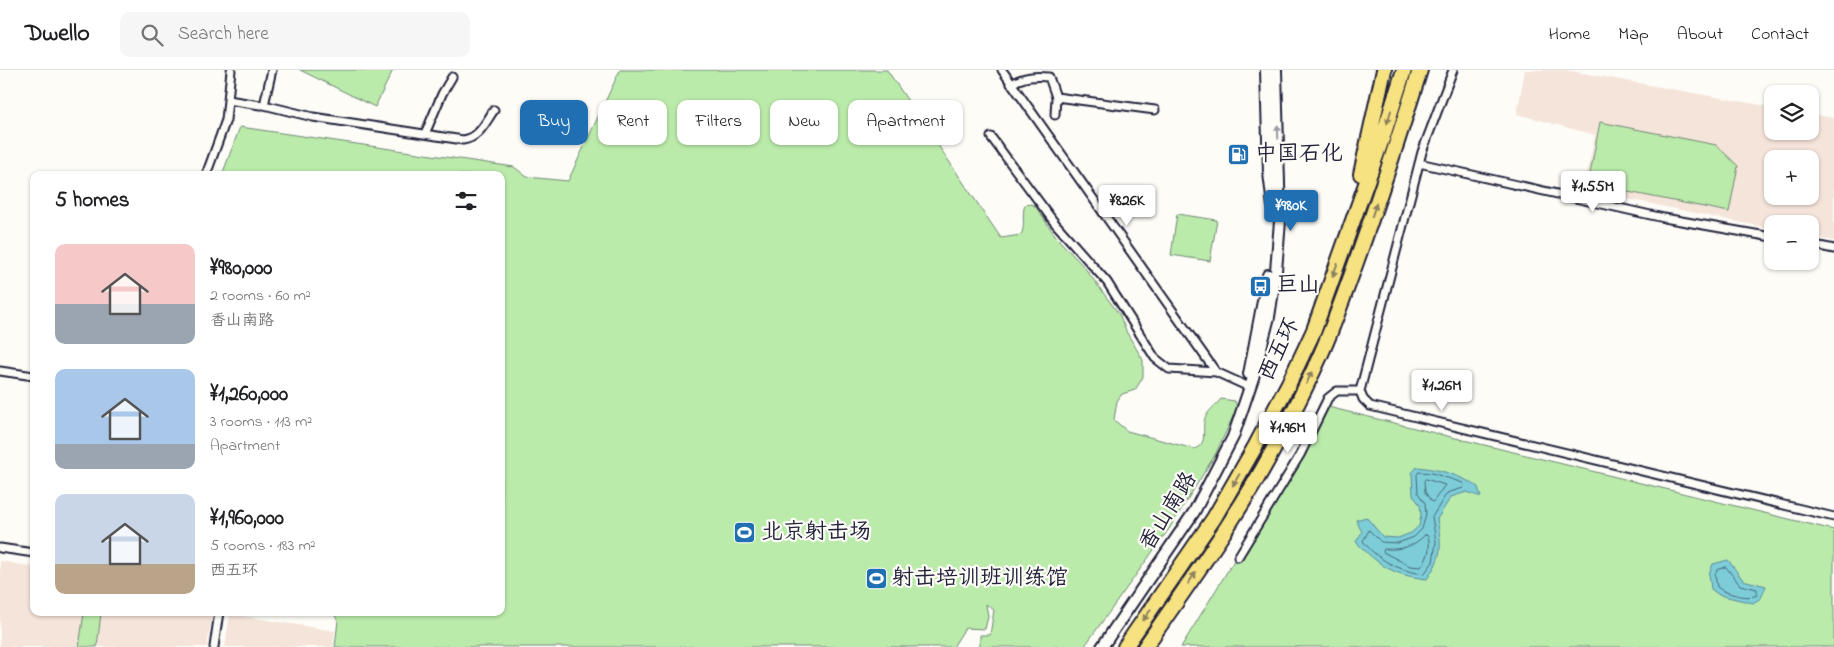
<!DOCTYPE html>
<html lang="en">
<head>
<meta charset="utf-8">
<style>
	body { margin:0; font-family:"Indie Flower","LXGW WenKai TC",sans-serif; background:#f6f6f6; color:#202124; height:100vh; display:flex; flex-direction:column; font-size:19px; white-space:nowrap }
	* { box-sizing:border-box; margin:0 }
	p { font-size:16px; color:#757577 }
	.icon { flex:none; width:28px; height:28px; fill:none; stroke:currentColor; stroke-width:2; stroke-linecap:round; stroke-linejoin:round }
	.map { position:relative; flex:1; overflow:hidden }
	.panel { position:absolute; left:30px; top:101px; width:475px; height:445px; display:flex; flex-direction:column; background:#fff; border-radius:10px; box-shadow:0 1px 4px #0004 }
	.panel>* { flex:none }
	.top-card { position:absolute; left:520px; top:30px; width:475px; height:45px; display:flex; gap:10px }
	.controls { position:absolute; left:1764px; top:15px; display:grid; gap:10px }
	.controls a { display:grid; place-items:center; width:55px; height:55px; border-radius:10px; background:#fff; box-shadow:0 1px 4px #0004; font-size:25px }
	.price { position:absolute; translate:-50% -42px; padding:0 11px; border-radius:5px; background:#fff; color:#222; font-size:16px; line-height:32px; filter:drop-shadow(0 1px 2px #0008) }
	.price::after { content:''; position:absolute; left:50%; top:30px; width:15px; height:11px; margin-left:-8px; background:inherit; clip-path:polygon(0 0,100% 0,50% 100%) }
	.price.selected { background:#1f6fb2; color:#fff }
	ul { padding:0; list-style:none }
	li { display:flex; align-items:center; gap:15px; height:125px; padding:0 25px }
	li span { display:grid; place-items:center; flex:none; width:140px; height:100px; border-radius:10px; color:#555 }
	li>.icon { margin-inline-start:auto }
	span .icon { width:60px; height:60px; fill:#fffc; stroke-width:1 }
	li b { font-size:21px }
	h2 { display:flex; justify-content:space-between; align-items:center; height:60px; padding:0 25px; font-size:21px }
	.tag { padding:0 18px; border-radius:10px; background:#fff; box-shadow:0 1px 4px #0004; font-size:18px; line-height:45px }
	.tag.selected { background:#1f6fb2; color:#fff }
	header { display:flex; align-items:center; gap:30px; box-sizing:border-box; height:70px; padding:0 25px; background:#fff; border-bottom:1px solid #e0e0e0 }
	header strong { font-size:24px }
	nav { display:flex; gap:28px; margin-inline-start:auto; font-size:18px }
	.search { width:350px; height:45px; background:#f6f6f6; display:flex; align-items:center; gap:12px; box-sizing:border-box; padding:0 18px; border-radius:10px; color:#757577; font-size:19px }
	.map>svg:first-child { display:block }
	.built { fill:#f5e4da; fill-rule:evenodd }
	.green { fill:#bbebab; stroke:#6e8673 }
	.water { fill:#7dcdd8; stroke:#598999 }
	.lines { fill:none; stroke-linecap:round; stroke-linejoin:round }
	.shore { stroke:#46667a; stroke-width:1 }
	.street-casing { stroke:#22223b; stroke-width:11 }
	.secondary-casing { stroke:#22223b; stroke-width:14 }
	.highway-casing { stroke:#22223b; stroke-width:18 }
	.street { stroke:#fdfcf7; stroke-width:7 }
	.secondary { stroke:#fdfcf7; stroke-width:10 }
	.highway { stroke:#f7e281; stroke-width:14 }
	.oneway { fill:#8c825e }
	.oneway2 { fill:#9a9aa2 }
	.labels { text-anchor:middle; dominant-baseline:central; stroke-width:4.5; stroke-linejoin:round; paint-order:stroke }
	.poi-label { font-size:22px; fill:#22223b; stroke:#fdfcf7; text-anchor:start }
	.street-label { font-size:22px; fill:#22223b; stroke:#fdfcf7 }
</style>
</head>
<body>
<header>
<strong>Dwello</strong>
<div class="search"><svg class="icon" aria-label="search" viewBox="0 0 24 24"><circle cx="10" cy="10" r="6"/><path d="M15 15l6 6"/></svg>Search here</div>
<nav><a>Home</a><a>Map</a><a>About</a><a>Contact</a></nav>
</header>
<div class="map">
<svg width="1834" height="577" viewBox="0 0 1834 577">
	<rect width="100%" height="100%" fill="#fdfcf7"/>
	<filter id="ink" filterUnits="userSpaceOnUse"><feTurbulence type="fractalNoise" baseFrequency=".02" numOctaves="2"/><feDisplacementMap in="SourceGraphic" scale="10" xChannelSelector="R" yChannelSelector="G"/><feConvolveMatrix kernelMatrix="1 2 1 2 8 2 1 2 1" color-interpolation-filters="sRGB"/></filter>
	<g filter="url(#ink)">
		<path class="built" d="M1525 0H1565L1772 37V61H1810V44L1834 48V171L1810 166V154H1772V159L1584 120 1595 65 1517 44ZM1772 89H1810V126H1772Z
			M0 491 34 497V542L84 543 79 577H0Z
			M101 543H212L207 577H97Z
			M230 544 335 561 333 577H225Z"/>
		<path class="green" d="M300 0H393L375 37Z
			M620 0H887L1001 168 1021 165C1026 155 1021 145 1025 135L1031 134 1035 136 1057 168 1084 197 1119 244 1127 263 1143 290V307L1135 320 1122 324 1117 331 1114 350 1127 361 1194 379C1209 374 1201 360 1205 348 1208 341 1216 335 1221 329L1235 331 1237 338 1215 385 1169 459 1084 577H980V565H990L994 540 986 534 988 547 985 559 965 558 953 577H335L338 550 333 543 501 542V105H222L240 57 514 97 527 107 568 111Z
			M1600 52 1716 75 1738 96 1729 142 1588 114Z
			M1177 144 1217 150 1210 191 1171 185Z
			M1328 337 1834 460V577H1181Z
			M84 543H101L97 577H79Z"/>
		<path class="water" d="M1417 397C1439 399 1460 405 1478 417L1481 427 1467 422 1451 427 1437 449C1442 476 1443 486 1427 509 1392 505 1380 496 1356 472L1362 462 1356 450 1366 447 1383 467 1398 468 1411 463 1419 456 1421 445 1420 435 1413 425 1412 403Z
			M1728 490 1743 510 1766 516 1761 528 1753 533 1719 525 1711 519 1709 504 1713 494Z"/>
		<g class="lines">
			<path class="shore" d="M1419 402 1432 403 1463 413 1464 415 1463 418 1447 423 1432 447 1436 472 1433 492 1424 504C1400 501 1377 490 1363 471L1369 460 1381 472 1398 473 1414 467 1422 459 1426 444 1425 433 1418 423 1417 405Z
				M1426 409 1445 415 1433 432 1431 431 1425 422 1424 411Z
				M1425 465 1428 466C1431 477 1428 489 1421 497L1410 496 1383 482 1384 479C1401 480 1413 477 1425 465Z
				M1726 497 1740 515 1757 519V525C1748 530 1724 523 1717 517L1715 505 1717 500Z"/>
			<defs>
				<path id="street" d="M1002 0 1216 302 1249 317
					M1453 0 1422 82 1360 321 1363 329 1370 336 1834 447
					M1011 14C1024 6 1035 6 1049 7L1056 27 1055 45
					M1056 27 1155 40
					M228 30 260 35H264L313 47 463 70C479 68 485 53 494 40
					M264 35 272 0
					M425 64 442 24 452 7
					M991 67 1054 152 1107 212 1155 288 1169 299 1216 302
					M1419 93 1664 148 1772 167
					M206 105 226 50 231 0
					M1810 174 1834 179
					M0 301 34 306
					M0 478 34 483
					M1238 487 1300 385 1328 328 1337 321H1360
					M214 577 219 542"/>
				<path id="secondary" d="M1266 0 1269 103 1273 136
					M1249 304 1268 205
					M1102 577 1194 442 1233 367 1253 308 1269 247 1276 201 1280 151 1276 0"/>
				<path id="highway" d="M1361 104 1384 0
					M1125 577 1214 448 1255 377 1290 311 1314 260 1382 69 1404 0
					M1145 577C1188 514 1234 452 1271 384 1292 345 1313 305 1329 265 1363 178 1392 89 1420 0"/>
			</defs>
			<use href="#street" class="street-casing"/>
			<use href="#secondary" class="secondary-casing"/>
			<use href="#highway" class="highway-casing"/>
			<use href="#street" class="street"/>
			<use href="#secondary" class="secondary"/>
			<use href="#highway" class="highway"/>
		</g>
		<defs><path id="oneway-solid" d="M-6-.8H1V-3.2L6.5 0L1 3.2V.8H-6Z" transform="scale(1.25)"/></defs>
		<g class="oneway">
			<use href="#oneway-solid" transform="translate(1389 47) rotate(107)"/>
			<use href="#oneway-solid" transform="translate(1374 140) rotate(-71)"/>
			<use href="#oneway-solid" transform="translate(1335 200) rotate(110)"/>
			<use href="#oneway-solid" transform="translate(1309 308) rotate(-65)"/>
			<use href="#oneway-solid" transform="translate(1236 410) rotate(120)"/>
			<use href="#oneway-solid" transform="translate(1192 508) rotate(-55)"/>
			<use href="#oneway-solid" transform="translate(1147 545) rotate(125)"/>
		</g>
		<use class="oneway2" href="#oneway-solid" transform="translate(1278 62) rotate(-92)"/>
	</g>
	<defs>
		<symbol id="fuel-square" viewBox="-11 -11 22 22"><rect x="-9" y="-9" width="18" height="18" rx="4" fill="#1f6fb2" stroke="#fdfcf7"/><path d="M-5.5-6h7V0h2V4h1.3V-2.5L3-4.5l.8-.8L6-3V5H2.5V1h-1V6h-7ZM-4.2-4.7v3.2H.2V-4.7Z" fill="#fff"/></symbol>
		<symbol id="bus-square" viewBox="-11 -11 22 22"><rect x="-9" y="-9" width="18" height="18" rx="4" fill="#1f6fb2" stroke="#fdfcf7"/><path d="M-5-6H5V4H4V6H2V4H-2V6H-4V4H-5ZM-3.5-4V0h7V-4ZM-3.5 1.2v1.5H-2V1.2ZM2 1.2v1.5H3.5V1.2Z" fill="#fff"/></symbol>
		<symbol id="stadium-square" viewBox="-11 -11 22 22"><rect x="-9" y="-9" width="18" height="18" rx="4" fill="#1f6fb2" stroke="#fdfcf7"/><path d="M0-5a6.5 5 0 1 0 0 10a6.5 5 0 1 0 0-10ZM-3.5-1.8h7v3.6h-7Z" fill="#fff"/></symbol>
	</defs>
	<g fill-rule="evenodd">
		<use href="#fuel-square" x="1226" y="72" width="25" height="25"/>
		<use href="#bus-square" x="1248" y="204" width="25" height="25"/>
		<use href="#stadium-square" x="732" y="450" width="25" height="25"/>
		<use href="#stadium-square" x="864" y="496" width="25" height="25"/>
	</g>
	<g class="labels">
		<g class="poi-label">
			<text x="1255" y="85">中国石化</text>
			<text x="1276" y="216">巨山</text>
			<text x="761" y="463">北京射击场</text>
			<text x="892" y="509">射击培训班训练馆</text>
		</g>
		<g class="street-label">
			<text transform="translate(1280 280) rotate(-65)">西五环</text>
			<text transform="translate(1169 442) rotate(-58)">香山南路</text>
		</g>
	</g>
</svg>
<div class="controls">
<a><svg class="icon" aria-label="layers" viewBox="0 0 24 24"><path d="M12 4l9 5-9 5-9-5zM3 14l9 5 9-5"/></svg></a>
<a>+</a>
<a>−</a>
</div>
<b class="price" style="left:1593px;top:143px">¥1.55M</b>
<b class="price" style="left:1127px;top:157px">¥826K</b>
<b class="price selected" style="left:1291px;top:162px">¥980K</b>
<b class="price" style="left:1442px;top:342px">¥1.26M</b>
<b class="price" style="left:1288px;top:384px">¥1.96M</b>
<div class="top-card">
<a class="tag selected">Buy</a>
<a class="tag">Rent</a>
<a class="tag">Filters</a>
<a class="tag">New</a>
<a class="tag">Apartment</a>
</div>
<section class="panel">
<h2>5 homes<svg class="icon" aria-label="filters" viewBox="0 0 24 24"><path d="M4 7h16M4 17h16"/><circle cx="9" cy="7" r="2"/><circle cx="15" cy="17" r="2"/></svg></h2>
<ul>
<li><span style="background:linear-gradient(#f6c9c9 60%,#9aa5b1 0)"><svg class="icon" aria-label="home" viewBox="0 0 24 24"><path d="M3 11l9-7 9 7M6 9v11h12V9"/></svg></span><div><b>¥980,000</b><p>2 rooms · 60 m²</p><p>香山南路</p></div></li>
<li><span style="background:linear-gradient(#a9c7e8 75%,#9aa5b1 0)"><svg class="icon" aria-label="home" viewBox="0 0 24 24"><path d="M3 11l9-7 9 7M6 9v11h12V9"/></svg></span><div><b>¥1,260,000</b><p>3 rooms · 113 m²</p><p>Apartment</p></div></li>
<li><span style="background:linear-gradient(#c9d6e8 70%,#b9a48a 0)"><svg class="icon" aria-label="home" viewBox="0 0 24 24"><path d="M3 11l9-7 9 7M6 9v11h12V9"/></svg></span><div><b>¥1,960,000</b><p>5 rooms · 183 m²</p><p>西五环</p></div></li>
</ul>
</section>
</div>
</body>
</html>
